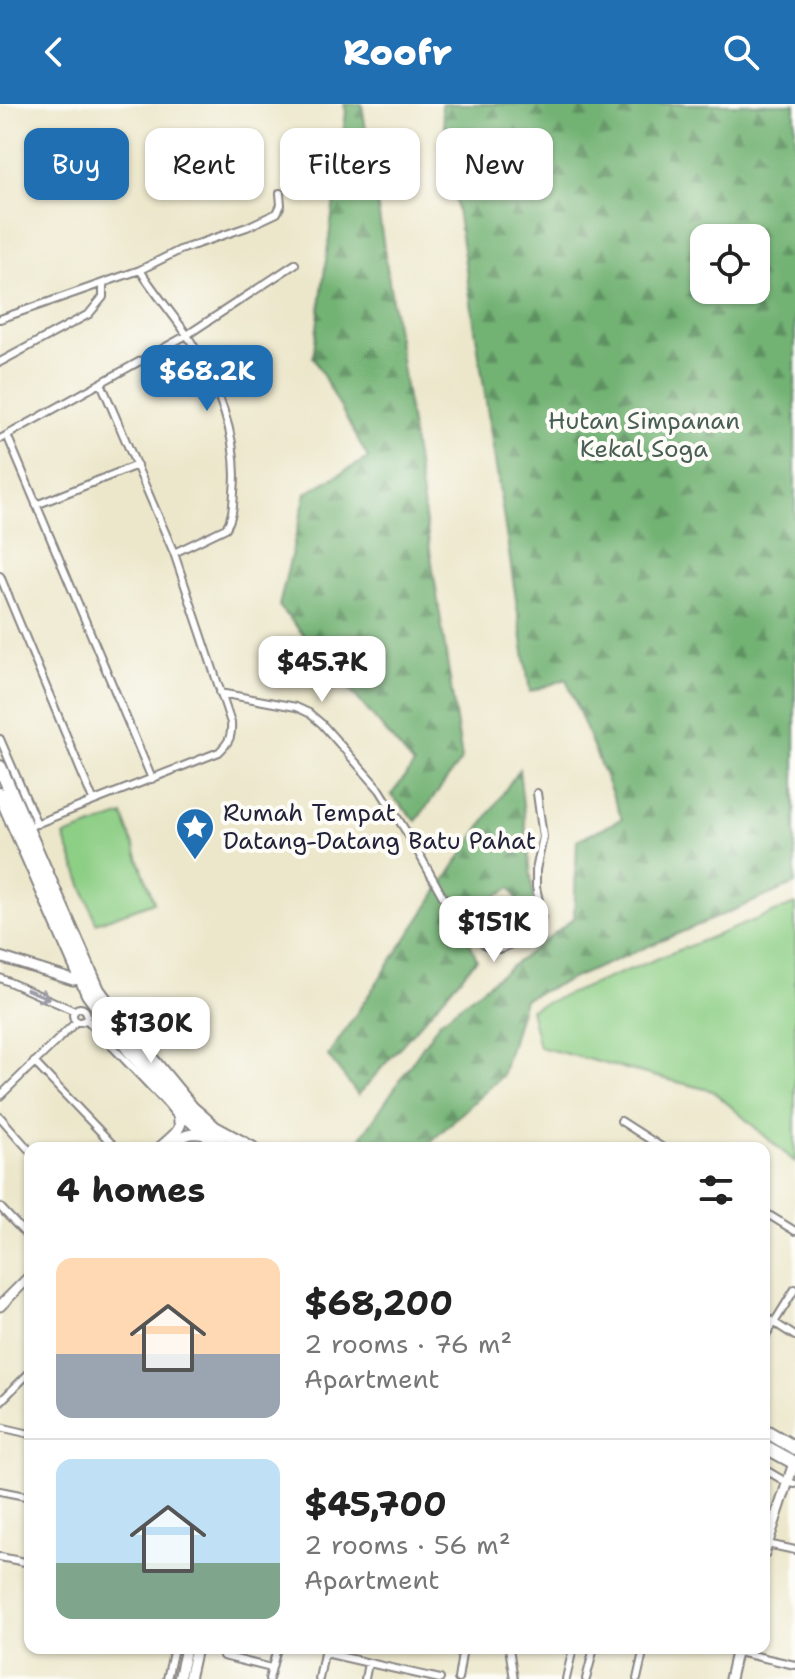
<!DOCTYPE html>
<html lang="en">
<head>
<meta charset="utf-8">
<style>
	body { margin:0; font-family:"Shantell Sans",sans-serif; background:#f2f2f2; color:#222; height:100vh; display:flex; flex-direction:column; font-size:30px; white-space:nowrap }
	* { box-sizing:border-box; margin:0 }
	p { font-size:26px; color:#767676 }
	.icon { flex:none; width:44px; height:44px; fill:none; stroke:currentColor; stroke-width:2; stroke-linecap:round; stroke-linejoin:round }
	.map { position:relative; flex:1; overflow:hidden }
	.sheet { position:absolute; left:24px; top:1038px; width:746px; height:512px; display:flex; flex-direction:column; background:#fff; border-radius:16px; box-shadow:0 2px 6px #0004 }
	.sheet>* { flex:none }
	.hud { position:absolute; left:24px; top:24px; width:748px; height:72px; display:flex; gap:16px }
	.buttons { position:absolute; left:690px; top:120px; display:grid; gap:16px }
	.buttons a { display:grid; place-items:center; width:80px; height:80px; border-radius:16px; background:#fff; box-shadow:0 2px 6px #0004; font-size:40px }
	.price { position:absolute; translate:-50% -68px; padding:0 18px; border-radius:16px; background:#fff; color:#222; font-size:26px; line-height:52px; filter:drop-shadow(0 2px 4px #0008) }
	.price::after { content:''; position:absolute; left:50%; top:48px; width:24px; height:18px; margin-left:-12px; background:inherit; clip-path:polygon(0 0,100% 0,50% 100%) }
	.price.on { background:#1f6fb2; color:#fff }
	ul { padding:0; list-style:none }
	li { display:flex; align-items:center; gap:24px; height:200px; padding:0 32px }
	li+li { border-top:2px solid #e0e0e0 }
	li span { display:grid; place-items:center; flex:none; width:224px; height:160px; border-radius:16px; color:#555 }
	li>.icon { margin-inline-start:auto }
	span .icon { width:96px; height:96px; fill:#fffc; stroke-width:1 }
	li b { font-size:34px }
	h2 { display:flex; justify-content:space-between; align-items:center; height:96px; padding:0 32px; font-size:34px }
	.pill { padding:0 28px; border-radius:16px; background:#fff; box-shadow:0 2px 6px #0004; font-size:28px; line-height:72px }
	.pill.on { background:#1f6fb2; color:#fff }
	header { display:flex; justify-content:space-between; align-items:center; height:104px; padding:0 32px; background:#1f6fb2; color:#fff; font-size:36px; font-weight:800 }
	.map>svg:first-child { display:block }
	.grass { fill:#8ecf86; stroke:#587860; stroke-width:2 }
	.forest { fill:url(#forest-firs); stroke:#4a6a57; stroke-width:2; fill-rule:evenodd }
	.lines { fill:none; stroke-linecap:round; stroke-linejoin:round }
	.street-casing { stroke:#878483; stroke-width:10 }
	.secondary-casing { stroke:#878483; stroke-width:13 }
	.highway-casing { stroke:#878483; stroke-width:16 }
	.street { stroke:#fff; stroke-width:6 }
	.secondary { stroke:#fff; stroke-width:9 }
	.highway { stroke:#fff; stroke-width:12 }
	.oneway { stroke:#9c9ca7 }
	.labels { text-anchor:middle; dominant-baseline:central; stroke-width:8; stroke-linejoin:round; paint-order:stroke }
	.park-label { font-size:24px; fill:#485f55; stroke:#fdfcf7 }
	.poi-label { font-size:24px; fill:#22223b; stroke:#fdfcf7; text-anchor:start }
</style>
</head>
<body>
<header><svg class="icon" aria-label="back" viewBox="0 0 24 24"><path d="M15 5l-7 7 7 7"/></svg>Roofr<svg class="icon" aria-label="search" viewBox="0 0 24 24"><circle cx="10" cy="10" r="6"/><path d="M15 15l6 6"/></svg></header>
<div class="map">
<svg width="795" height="1575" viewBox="0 0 795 1575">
	<defs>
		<pattern id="forest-firs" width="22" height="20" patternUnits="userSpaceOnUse" patternTransform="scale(2)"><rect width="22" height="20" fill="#72b273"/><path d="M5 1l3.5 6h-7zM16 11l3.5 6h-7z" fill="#5d9060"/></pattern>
	</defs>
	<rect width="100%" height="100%" fill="#fdfcf7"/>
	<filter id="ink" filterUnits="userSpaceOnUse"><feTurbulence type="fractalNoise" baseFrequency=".0125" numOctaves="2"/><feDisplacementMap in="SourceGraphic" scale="16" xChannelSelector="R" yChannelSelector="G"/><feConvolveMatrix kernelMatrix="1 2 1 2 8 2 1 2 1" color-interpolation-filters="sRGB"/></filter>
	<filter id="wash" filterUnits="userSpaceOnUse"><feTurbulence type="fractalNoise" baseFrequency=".006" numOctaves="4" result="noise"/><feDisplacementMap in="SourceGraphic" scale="32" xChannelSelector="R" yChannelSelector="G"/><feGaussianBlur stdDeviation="1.8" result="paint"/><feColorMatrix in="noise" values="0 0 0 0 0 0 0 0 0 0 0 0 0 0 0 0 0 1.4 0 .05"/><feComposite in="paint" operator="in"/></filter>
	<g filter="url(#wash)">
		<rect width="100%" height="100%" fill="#ece7cb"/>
		<path class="grass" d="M123 711 154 798 96 819 64 732Z
			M795 800V1058L713 987 539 943 530 905Z"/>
		<path class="forest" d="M344 0H362L462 655 416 717 391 691 414 661 279 502 306 389 368 354 313 253 346 8Z
			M441 0H795V780L524 895 502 972 424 1044H354L440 917 574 814 577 736 622 715 566 575 530 588ZM756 134V186H704V134Z
			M519 665 536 816 531 822 511 784 459 813 477 855 358 991 328 952Z"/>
	</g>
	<g filter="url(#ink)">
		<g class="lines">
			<defs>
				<path id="street" d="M140 166C154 188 172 209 187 231 216 275 240 335 234 388 233 401 233 413 226 424L174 449
					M0 215 140 166 180 146 247 123 277 109 281 101 280 89
					M0 258 89 210 103 193V179
					M7 331 152 675
					M0 335 187 231 295 160
					M36 401 137 361
					M0 472 93 696
					M220 589 296 603 309 609 322 620 380 686 412 737 443 793 481 838 491 845H501L534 828 540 821 542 811 536 783V766L543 733 537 689
					M0 635 37 720
					M28 723 219 648C229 638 232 633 231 619L174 449 101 279
					M0 874 75 907
					M73 911a7 7 0 1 1 14 0a7 7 0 1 1-14 0Z
					M86 915 168 1001 177 1012 178 1023
					M34 958 116 1044
					M0 992 77 917
					M0 1013 30 1047
					M621 1017 663 1044
					M0 1103 30 1135
					M764 1108 795 1127
					M764 1212 795 1232
					M764 1235 795 1185
					M0 1298 30 1268
					M0 1323 30 1330
					M764 1365 786 1378 795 1380
					M0 1387 30 1393
					M767 1440 795 1446
					M0 1453 30 1459
					M509 1544 514 1575
					M720 1544 795 1561
					M325 1549 440 1575
					M223 1552 271 1564
					M167 1575 174 1544
					M269 1575 277 1544
					M319 1575 325 1544
					M365 1575 368 1559
					M458 1575 463 1544
					M566 1575 573 1544
					M586 1575 594 1544
					M637 1575 644 1544"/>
				<path id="secondary" d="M0 853 73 876 84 874
					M159 1044C171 1033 184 1026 182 1008
					M169 1044C181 1032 191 1026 208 1032
					M0 1202 30 1172
					M764 1450 794 1359
					M179 1575 186 1544
					M189 1575 196 1544
					M730 1575 737 1544"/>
				<path id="highway" d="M0 663 98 886 127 925 192 1004 215 1024 252 1044
					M0 690 88 890 129 946 182 1008 208 1032 225 1044
					M764 1326 795 1344
					M764 1342 795 1359"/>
			</defs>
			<use href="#street" class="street-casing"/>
			<use href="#secondary" class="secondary-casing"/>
			<use href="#highway" class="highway-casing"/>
			<use href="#street" class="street"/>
			<use href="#secondary" class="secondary"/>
			<use href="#highway" class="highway"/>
		</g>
		<defs><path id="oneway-shaft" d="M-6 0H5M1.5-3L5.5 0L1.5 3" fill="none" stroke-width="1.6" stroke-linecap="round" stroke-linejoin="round" transform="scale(2)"/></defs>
		<use class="oneway" href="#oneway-shaft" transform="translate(38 890) rotate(22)"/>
	</g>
	<defs>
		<symbol id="sight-pin" viewBox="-11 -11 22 30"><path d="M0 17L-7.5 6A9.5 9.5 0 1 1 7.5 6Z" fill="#1f6fb2" stroke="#fdfcf7"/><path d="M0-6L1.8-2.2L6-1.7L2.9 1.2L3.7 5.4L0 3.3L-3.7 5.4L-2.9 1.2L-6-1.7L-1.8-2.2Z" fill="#fff"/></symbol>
	</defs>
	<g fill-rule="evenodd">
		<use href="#sight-pin" x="173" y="701" width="44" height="60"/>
	</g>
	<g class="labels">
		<g class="park-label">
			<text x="644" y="317">Hutan Simpanan<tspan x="644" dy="28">Kekal Soga</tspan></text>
		</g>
		<g class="poi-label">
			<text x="223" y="709">Rumah Tempat<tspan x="223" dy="28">Datang-Datang Batu Pahat</tspan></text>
		</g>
	</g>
</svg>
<div class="buttons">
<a><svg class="icon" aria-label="locate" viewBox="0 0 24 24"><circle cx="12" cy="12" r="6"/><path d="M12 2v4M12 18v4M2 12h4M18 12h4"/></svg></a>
</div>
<b class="price on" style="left:207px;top:309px">$68.2K</b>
<b class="price" style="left:322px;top:600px">$45.7K</b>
<b class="price" style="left:494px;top:860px">$151K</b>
<b class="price" style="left:151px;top:961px">$130K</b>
<div class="hud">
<a class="pill on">Buy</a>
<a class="pill">Rent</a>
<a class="pill">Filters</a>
<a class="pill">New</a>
</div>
<section class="sheet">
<h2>4 homes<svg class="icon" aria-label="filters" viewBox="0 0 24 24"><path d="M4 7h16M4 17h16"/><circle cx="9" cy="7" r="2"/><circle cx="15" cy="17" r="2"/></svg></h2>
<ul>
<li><span style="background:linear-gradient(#ffd9b3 60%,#9aa5b1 0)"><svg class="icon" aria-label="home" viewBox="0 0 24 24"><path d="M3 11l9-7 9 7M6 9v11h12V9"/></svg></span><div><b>$68,200</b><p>2 rooms · 76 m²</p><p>Apartment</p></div></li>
<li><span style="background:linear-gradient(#bfe0f5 65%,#7fa58c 0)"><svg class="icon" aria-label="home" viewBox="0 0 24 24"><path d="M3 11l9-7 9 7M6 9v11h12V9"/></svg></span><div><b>$45,700</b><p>2 rooms · 56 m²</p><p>Apartment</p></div></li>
</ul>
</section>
</div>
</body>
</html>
